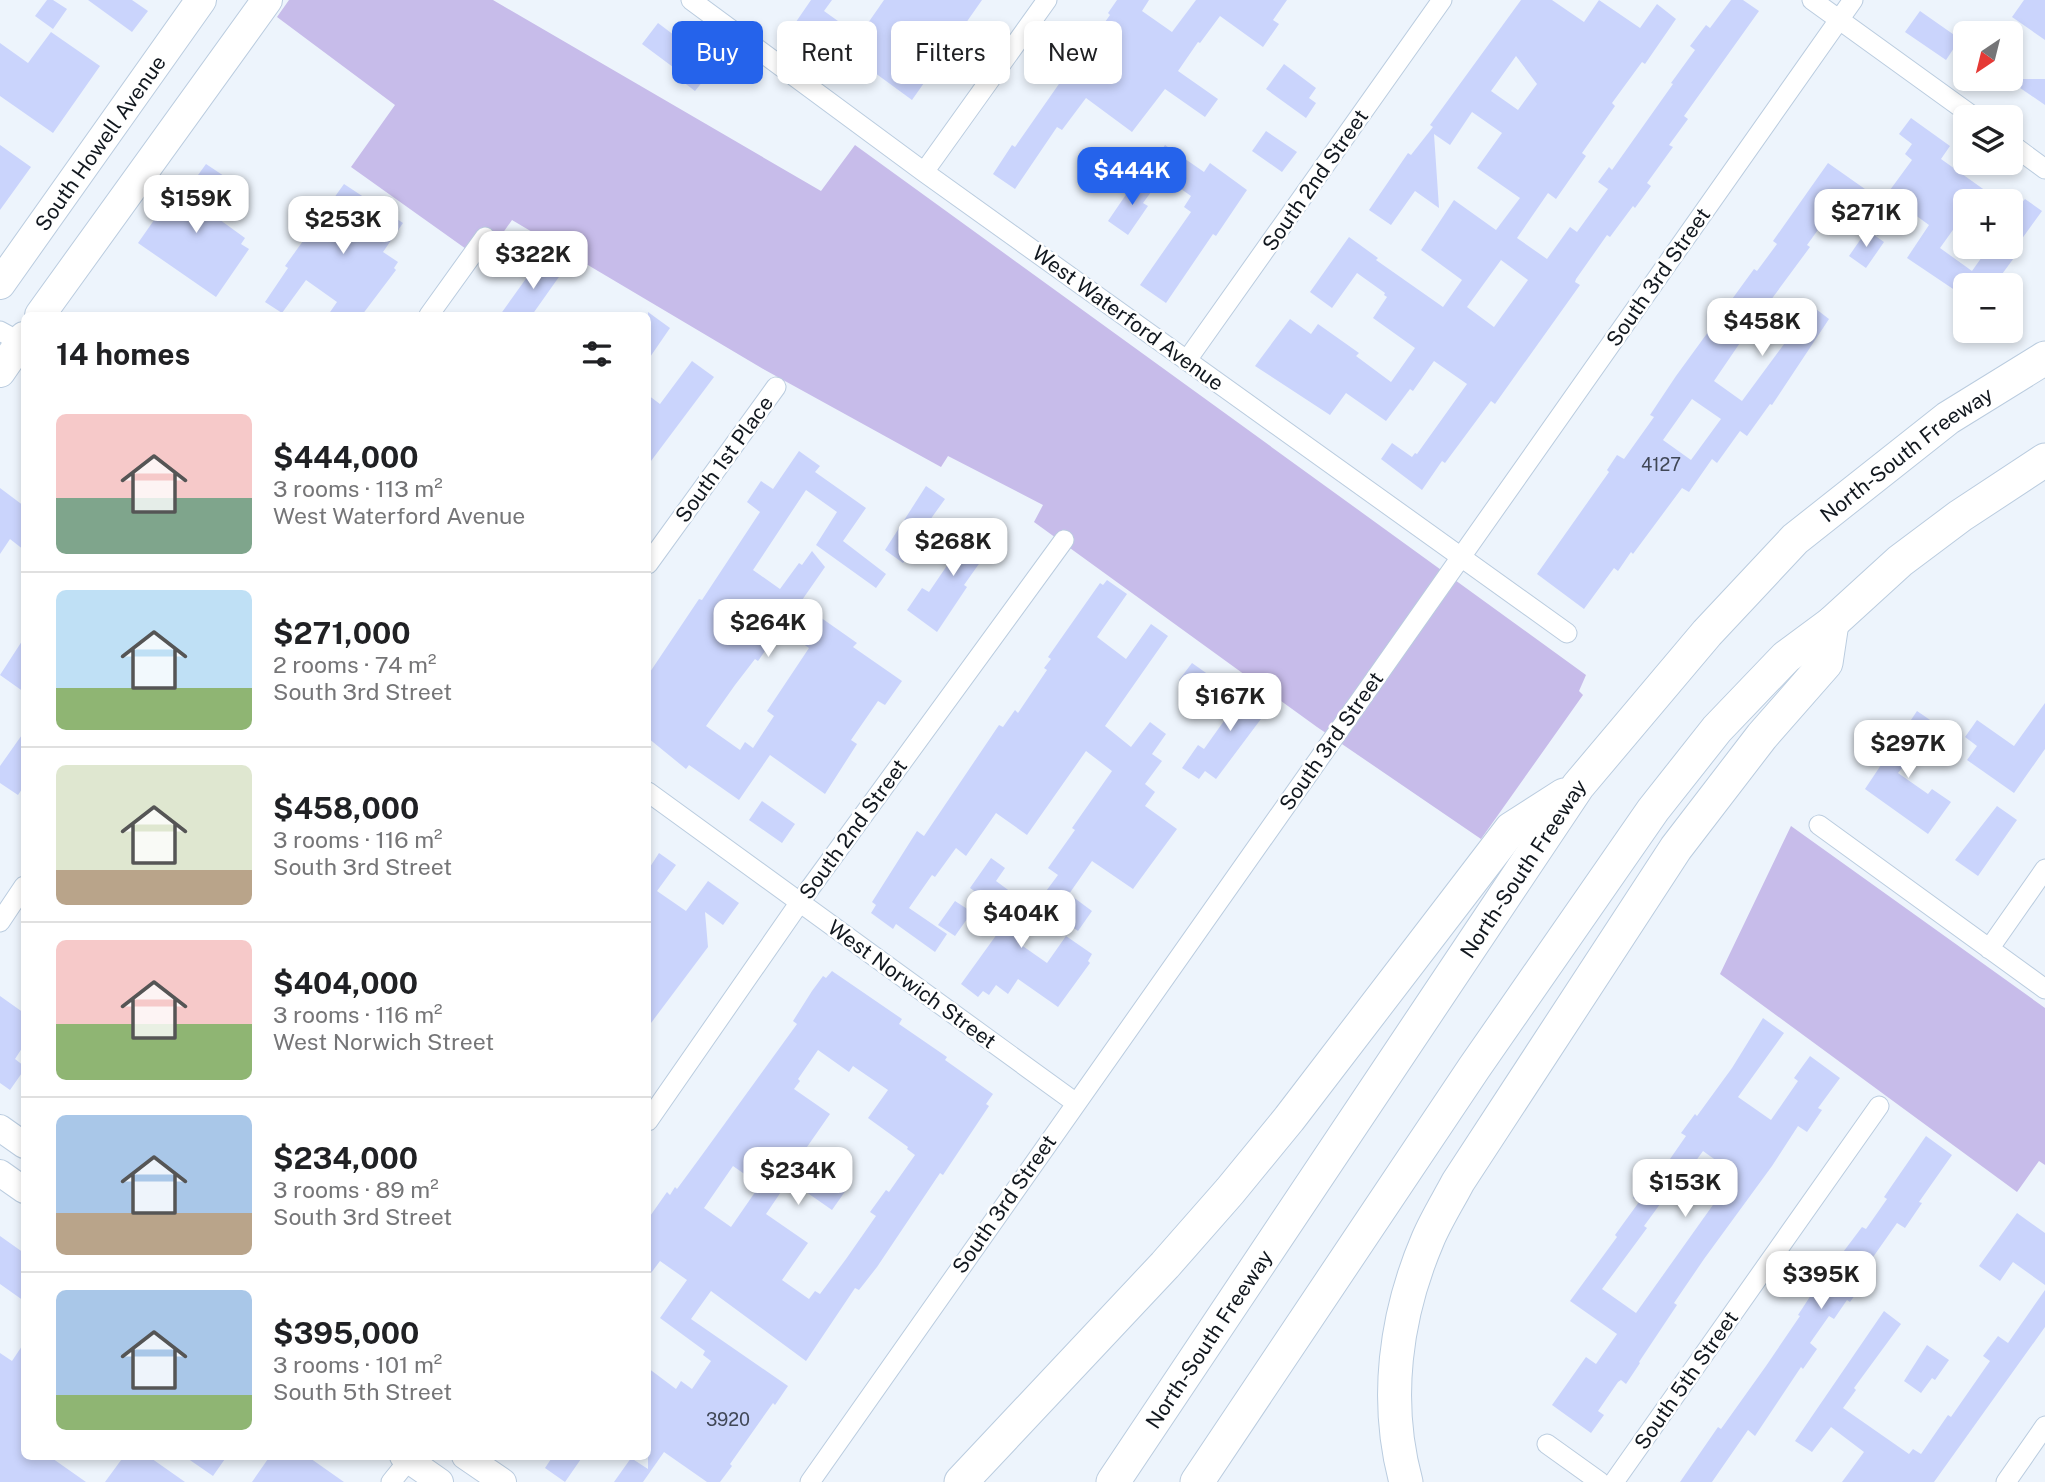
<!DOCTYPE html>
<html lang="en">
<head>
<meta charset="utf-8">
<style>
	body { margin:0; font-family:"Public Sans",sans-serif; background:#f6f6f6; color:#202124; height:100vh; display:flex; flex-direction:column; font-size:26px; white-space:nowrap }
	* { box-sizing:border-box; margin:0 }
	p { font-size:23px; color:#757577 }
	.icon { flex:none; width:38px; height:38px; fill:none; stroke:currentColor; stroke-width:2; stroke-linecap:round; stroke-linejoin:round }
	.map { position:relative; flex:1; overflow:hidden }
	.panel { position:absolute; left:21px; top:312px; width:630px; height:1148px; display:flex; flex-direction:column; background:#fff; border-radius:10px; box-shadow:0 4px 10px #0003 }
	.panel>* { flex:none }
	.banner { position:absolute; left:672px; top:21px; width:665px; height:63px; display:flex; gap:14px }
	.needle { width:46px; rotate:215deg }
	.tools { position:absolute; left:1953px; top:21px; display:grid; gap:14px }
	.tools a { display:grid; place-items:center; width:70px; height:70px; border-radius:10px; background:#fff; box-shadow:0 4px 10px #0003; font-size:35px }
	.price { position:absolute; translate:-50% -60px; padding:0 16px; border-radius:14px; background:#fff; color:#222; font-size:23px; line-height:46px; filter:drop-shadow(0 2px 4px #0008) }
	.price::after { content:''; position:absolute; left:50%; top:42px; width:21px; height:16px; margin-left:-10px; background:inherit; clip-path:polygon(0 0,100% 0,50% 100%) }
	.price.active { background:#2563eb; color:#fff }
	ul { padding:0; list-style:none }
	li { display:flex; align-items:center; gap:21px; height:175px; padding:0 35px }
	li+li { border-top:2px solid #e0e0e0 }
	li span { display:grid; place-items:center; flex:none; width:196px; height:140px; border-radius:10px; color:#555 }
	li>.icon { margin-inline-start:auto }
	span .icon { width:84px; height:84px; fill:#fffc; stroke-width:1 }
	li b { font-size:30px }
	h2 { display:flex; justify-content:space-between; align-items:center; height:84px; padding:0 35px; font-size:30px }
	.tag { padding:0 24px; border-radius:10px; background:#fff; box-shadow:0 4px 10px #0003; font-size:24px; line-height:63px }
	.tag.active { background:#2563eb; color:#fff }
	.map>svg:first-child { display:block }
	.green { fill:#c7bcea }
	.building { fill:#cad4fc; fill-rule:evenodd }
	.lines { fill:none; stroke-linecap:round; stroke-linejoin:round }
	.street-casing { stroke:#baccdf; stroke-width:21 }
	.secondary-casing { stroke:#baccdf; stroke-width:28 }
	.primary-casing { stroke:#baccdf; stroke-width:32 }
	.highway-casing { stroke:#baccdf; stroke-width:35 }
	.street { stroke:#fff; stroke-width:19 }
	.secondary { stroke:#fff; stroke-width:26 }
	.primary { stroke:#fff; stroke-width:30 }
	.highway { stroke:#fff; stroke-width:33 }
	.labels { text-anchor:middle; dominant-baseline:central; stroke-width:5; stroke-linejoin:round; paint-order:stroke }
	.number-label { font-size:18px; fill:#404756 }
	.street-label { font-size:21px; fill:#12181f; stroke:#fff }
</style>
</head>
<body>
<div class="map">
<svg width="2045" height="1482" viewBox="0 0 2045 1482">
	<rect width="100%" height="100%" fill="#edf4fc"/>
	<path class="green" d="M289 0H493L821 191 855 145 1586 675 1579 691 1583 695 1481 839 1317 727 1034 522 1043 505 948 456 941 467 765 370 512 220 483 261 351 167 395 105 277 17Z
		M1791 826 2045 1008V1165L2039 1161 2017 1192 1720 974Z"/>
	<path class="building" d="M47 0H53L67 9 53 29 35 16Z
		M88 0H132L148 11 132 32Z
		M811 0H832L824 11 859 36 884 0H982L961 30 963 32 947 55 945 53 912 100 871 70 870 73 845 55 847 52 817 29 804 47 787 35Z
		M1117 0H1149L1142 11 1172 32 1196 0H1287L1273 20 1279 24 1263 47 1220 16 1200 43 1198 42 1178 71 1218 99 1205 117 1165 89 1132 132 1086 98 1062 130 1057 127 1015 189 993 174 1012 145 1015 147 1061 81 1054 76 1069 55 1077 61 1110 15 1108 13Z
		M1521 0H1552L1584 22 1599 0 1640 28 1657 4 1676 19 1645 64 1642 62 1612 103 1615 106 1582 153 1586 156 1556 199 1548 193 1517 238 1547 259 1570 227 1577 232 1608 189 1598 182 1609 167 1612 170 1673 84 1671 83 1695 50 1690 46 1706 25 1710 28 1731 0H1743L1759 11 1684 116 1688 119 1669 145 1673 147 1647 183 1651 186 1635 208 1633 206 1610 237 1607 235 1576 279 1575 282 1580 285 1495 404 1491 401 1445 463 1442 461 1422 490 1381 459 1392 443 1412 457 1415 453 1417 454 1467 384 1434 361 1413 391 1410 389 1386 421 1346 393 1330 415 1255 366 1290 319 1311 334 1318 324 1359 353 1356 356 1391 382 1415 348 1373 318 1387 297 1384 295 1385 293 1357 273 1332 308 1310 292 1349 237 1378 258 1376 260 1443 307 1462 280 1421 250 1454 200 1496 230 1520 198 1477 168 1502 133 1472 112 1450 145 1434 134 1439 208 1415 191 1391 225 1369 210 1408 153 1411 155 1433 127 1430 125ZM1516 56 1537 84 1518 110 1491 91ZM1501 260 1528 280 1494 327 1467 307Z
		M2024 0H2045V40L2012 17Z
		M1920 11 1960 39 1946 60 1905 32Z
		M658 23 715 66 695 91 678 78 681 73 642 44Z
		M51 32 100 66 53 133 0 96V43L28 63Z
		M1284 64 1316 88 1309 98 1316 103 1306 118 1266 89Z
		M2007 79H2045V105Z
		M1911 118 1950 146 1941 159 2000 201H1965V213L1940 248 1972 271 1989 247H2011V202L2018 207 2025 199 2042 211 2016 247H2022L1994 285H1965V297L1907 258 1929 225 1900 204 1878 236 1836 205 1807 245 1810 247 1762 312 1764 313 1748 335 1746 334 1714 381 1742 401 1812 306 1829 319 1772 405 1770 404 1747 436 1740 431 1717 463 1712 459 1689 492 1682 488 1633 554 1631 552 1618 571 1614 568 1584 609 1537 574 1609 472 1607 470 1617 455 1624 459 1654 417 1650 415 1676 376 1754 269 1757 271 1777 244 1773 241 1828 163 1882 201 1912 160 1905 154 1912 144 1899 134ZM1692 399 1721 419 1691 460 1663 440Z
		M1266 131 1297 152 1282 172 1252 151Z
		M0 145 31 167 0 210Z
		M1165 145 1204 172 1210 163 1247 190 1216 236 1213 234 1166 303 1140 285 1191 212 1184 207 1191 196 1150 167Z
		M206 164 227 178 205 209 245 238 241 244 249 249 216 297 138 243 173 193 176 196 180 190 185 193Z
		M1138 177 1154 188 1143 203 1148 206 1128 235 1108 221Z
		M344 184 403 223 383 252 398 262 394 268 396 270 362 315H328L337 302 306 280 282 313 265 302 288 268 285 266Z
		M1867 230 1884 242 1866 268 1849 256Z
		M540 259 561 274 532 315H500Z
		M648 312 670 328 648 360Z
		M692 361 714 377 648 465V395L660 404Z
		M799 451 820 466 815 472 866 508 843 541 886 574 876 588 816 545 837 512 806 490 753 570 780 589 799 563 802 565 812 551 825 567 800 603 857 643 853 647 902 681 885 705 878 701 851 740 857 744 825 794 770 755 739 800 689 765 686 769 648 738V675L699 599 702 600 760 512 747 502 761 481 773 489ZM781 628 809 648 767 711 774 716 753 748 745 742 740 750 706 726 735 685 755 659 758 661Z
		M926 486 945 499 910 548 913 550 903 563 885 550Z
		M0 488 24 506V550L10 539 0 554Z
		M975 521 998 537 964 585 967 587 937 632 907 610 922 588 929 592 959 548 957 546Z
		M1107 580 1127 594 1097 637 1126 659 1151 624 1168 636 1105 726 1131 747 1150 722 1166 734 1152 754 1162 761 1145 784 1155 792 1145 806 1177 829 1133 889 1092 861 1069 894 1092 911 1078 931 1038 902 1058 875 1048 868 1075 830 1072 828 1112 771 1086 751 1027 835 996 813 966 856 956 848 935 877 932 875 909 908 947 934 935 952 896 924 893 929 871 913 876 905 872 902 917 831 924 836 999 725 1003 727 1015 710 1018 713 1047 670 1044 668 1051 659 1048 657 1100 583 1103 585Z
		M24 638V692L0 675Z
		M1192 663 1209 675 1196 692 1179 680Z
		M1243 682 1273 703 1216 779 1205 771 1199 779 1182 768 1198 745 1204 749 1231 711 1225 707Z
		M2045 703V749L2014 793 1967 760 1977 746 1965 737 1977 720 2014 746Z
		M1917 711 1936 724 1898 773 1928 794 1932 789 1951 802 1928 834 1865 789Z
		M24 732V786L18 795 0 783V766Z
		M762 801 795 824 782 843 749 820Z
		M1997 806 2017 820 1978 876 1955 860Z
		M659 853 676 865 657 891 686 911 708 881 739 903 723 925 705 912 708 947 648 1027V870Z
		M991 858 1005 868 996 881 1038 912 1017 942 1047 963 1066 936 1092 954 1088 961 1090 963 1058 1007 1018 979 1008 994 996 985 989 995 983 991 978 997 961 984 1010 916 970 888Z
		M955 901 972 912 955 936 938 925Z
		M832 971 902 1019 899 1024 947 1057 945 1060 993 1094 986 1104 989 1106 943 1175 940 1173 877 1267 859 1290 855 1288 806 1361 711 1291 691 1319 788 1386 775 1405 773 1403 730 1464 732 1466 720 1482H707L664 1452 643 1482H614L631 1458 648 1469V1368L676 1389 681 1381 692 1389 711 1361 703 1355 705 1351 660 1318 687 1280 660 1261 648 1277V1219L667 1192 670 1195 675 1187 677 1189 702 1155 797 1024 793 1021 812 991 823 976 826 978ZM818 1050 849 1072 853 1066 888 1090 868 1118 908 1147 907 1149 915 1155 889 1192 886 1190 870 1212 876 1216 846 1259 820 1294 815 1291 809 1299 782 1280 808 1243 766 1214 789 1180 832 1210 851 1183 809 1153 812 1149 807 1147 830 1114 794 1089 800 1081 798 1079ZM733 1166 760 1185 731 1227 704 1208Z
		M0 996 24 1013V1045L15 1059 24 1066V1070L10 1090 0 1083Z
		M1763 1018 1784 1033 1738 1097 1771 1120 1798 1081 1794 1078 1810 1056 1840 1078 1818 1108 1822 1110 1807 1132 1798 1126 1772 1166 1704 1259 1674 1303 1677 1305 1639 1362 1640 1363 1626 1384 1621 1380 1618 1382 1598 1411 1604 1415 1591 1433 1552 1405 1586 1357 1596 1364 1617 1334 1570 1301 1617 1237 1615 1235 1639 1202 1633 1198 1647 1177 1654 1182 1686 1136 1681 1133 1695 1114 1697 1116 1732 1068ZM1703 1151 1735 1174 1636 1313 1602 1289 1647 1228 1644 1226 1677 1181 1680 1183Z
		M1926 1136 1952 1155 1919 1202 1922 1203 1905 1228 1897 1223 1859 1277 1865 1281 1850 1302 1847 1300 1834 1319 1829 1316 1810 1343 1817 1349 1803 1369 1801 1367 1755 1436 1748 1430 1712 1482H1680L1718 1427 1721 1429 1766 1366 1800 1316 1798 1315 1813 1292 1862 1227 1866 1229 1887 1199 1884 1197Z
		M2017 1213 2045 1233V1285L2013 1262 2000 1281 1979 1266Z
		M0 1236 24 1253V1301L0 1284Z
		M2045 1290V1327L1934 1482H1842L1864 1452 1831 1427 1812 1452 1795 1441 1884 1311 1901 1324 1854 1388 1856 1390 1843 1408 1909 1454 1913 1449 1921 1454 1948 1415 1951 1417 1990 1361 1983 1356 1998 1336 2008 1343Z
		M24 1343V1456H49L86 1482H0V1353L12 1361Z
		M1927 1345 1949 1360 1935 1380 1932 1378 1921 1393 1904 1381Z
		M124 1456H148L185 1482H105Z
		M184 1456H227L213 1476Z
		M270 1456H307L344 1482H252Z
		M553 1456H583L565 1482 545 1468Z"/>
	<g class="lines">
		<defs>
			<path id="street" d="M691 0 924 172 1567 633
				M1812 0 1974 117
				M2011 144 2045 169
				M924 172 1047 0
				M429 315 485 237
				M0 331 24 344
				M1187 360 1442 0
				M648 564 776 387
				M648 792 1076 1103
				M1819 825 2045 989
				M0 922 24 886
				M1989 949 2045 869
				M648 1121 800 902 1064 540
				M1547 1444 1600 1482
				M391 1482 412 1456
				M810 1482 1853 0
				M1614 1482 1879 1106
				M2006 1482 2045 1426"/>
			<path id="secondary" d="M0 1128 24 1145
				M0 1173 24 1190
				M403 1456 440 1482
				M465 1456 503 1482"/>
			<g id="primary">
				<path id="s1" d="M0 284 201 0"/>
				<path d="M40 315 267 0"/>
				<path d="M0 372 24 337"/>
			</g>
			<g id="highway">
				<path d="M961 1482 1165 1265 1230 1191 1289 1119 1511 829 1564 795"/>
				<path id="s2" d="M1113 1482 1578 786 1707 633 1795 539 1948 418 2045 358"/>
				<path d="M1197 1482 1474 1068 1653 810 1717 729 1786 657 1832 623 1900 561 1960 516 2045 460"/>
				<path d="M1406 1482C1384 1401 1395 1316 1428 1239 1436 1220 1448 1201 1458 1182L1676 848 1762 736 1826 663 1832 623"/>
			</g>
		</defs>
		<use href="#street" class="street-casing"/>
		<use href="#secondary" class="secondary-casing"/>
		<use href="#primary" class="primary-casing"/>
		<use href="#highway" class="highway-casing"/>
		<use href="#street" class="street"/>
		<use href="#secondary" class="secondary"/>
		<use href="#primary" class="primary"/>
		<use href="#highway" class="highway"/>
	</g>
	<g class="labels">
		<g class="number-label">
			<text x="1661" y="464">4127</text>
			<text x="728" y="1419">3920</text>
		</g>
		<g class="street-label">
			<text stroke="none"><textPath href="#s1" startOffset="173">South Howell Avenue</textPath></text>
			<text transform="translate(1315 180) rotate(-55)">South 2nd Street</text>
			<text transform="translate(1658 277) rotate(-55)">South 3rd Street</text>
			<text transform="translate(1128 318) rotate(36)">West Waterford Avenue</text>
			<text stroke="none"><textPath href="#s2" startOffset="1306">North-South Freeway</textPath></text>
			<text transform="translate(724 459) rotate(-54)">South 1st Place</text>
			<text transform="translate(1331 741) rotate(-55)">South 3rd Street</text>
			<text transform="translate(853 829) rotate(-54)">South 2nd Street</text>
			<text stroke="none"><textPath href="#s2" startOffset="738">North-South Freeway</textPath></text>
			<text transform="translate(912 984) rotate(36)">West Norwich Street</text>
			<text transform="translate(1004 1204) rotate(-55)">South 3rd Street</text>
			<text stroke="none"><textPath href="#s2" startOffset="172">North-South Freeway</textPath></text>
			<text transform="translate(1686 1380) rotate(-55)">South 5th Street</text>
		</g>
	</g>
</svg>
<div class="tools">
<a><svg class="needle" viewBox="-14 -14 28 28"><path d="M0-13l5 13h-10z" fill="#e53935"/><path d="M0 13l5-13h-10z" fill="#757577"/></svg></a>
<a><svg class="icon" aria-label="layers" viewBox="0 0 24 24"><path d="M12 4l9 5-9 5-9-5zM3 14l9 5 9-5"/></svg></a>
<a>+</a>
<a>−</a>
</div>
<b class="price active" style="left:1132px;top:207px">$444K</b>
<b class="price" style="left:196px;top:235px">$159K</b>
<b class="price" style="left:1866px;top:249px">$271K</b>
<b class="price" style="left:343px;top:256px">$253K</b>
<b class="price" style="left:533px;top:291px">$322K</b>
<b class="price" style="left:1762px;top:358px">$458K</b>
<b class="price" style="left:953px;top:578px">$268K</b>
<b class="price" style="left:768px;top:659px">$264K</b>
<b class="price" style="left:1230px;top:733px">$167K</b>
<b class="price" style="left:1908px;top:780px">$297K</b>
<b class="price" style="left:1021px;top:950px">$404K</b>
<b class="price" style="left:798px;top:1207px">$234K</b>
<b class="price" style="left:1685px;top:1219px">$153K</b>
<b class="price" style="left:1821px;top:1311px">$395K</b>
<div class="banner">
<a class="tag active">Buy</a>
<a class="tag">Rent</a>
<a class="tag">Filters</a>
<a class="tag">New</a>
</div>
<section class="panel">
<h2>14 homes<svg class="icon" aria-label="filters" viewBox="0 0 24 24"><path d="M4 7h16M4 17h16"/><circle cx="9" cy="7" r="2"/><circle cx="15" cy="17" r="2"/></svg></h2>
<ul>
<li><span style="background:linear-gradient(#f6c9c9 60%,#7fa58c 0)"><svg class="icon" aria-label="home" viewBox="0 0 24 24"><path d="M3 11l9-7 9 7M6 9v11h12V9"/></svg></span><div><b>$444,000</b><p>3 rooms · 113 m²</p><p>West Waterford Avenue</p></div></li>
<li><span style="background:linear-gradient(#bfe0f5 70%,#8fb573 0)"><svg class="icon" aria-label="home" viewBox="0 0 24 24"><path d="M3 11l9-7 9 7M6 9v11h12V9"/></svg></span><div><b>$271,000</b><p>2 rooms · 74 m²</p><p>South 3rd Street</p></div></li>
<li><span style="background:linear-gradient(#dfe7d0 75%,#b9a48a 0)"><svg class="icon" aria-label="home" viewBox="0 0 24 24"><path d="M3 11l9-7 9 7M6 9v11h12V9"/></svg></span><div><b>$458,000</b><p>3 rooms · 116 m²</p><p>South 3rd Street</p></div></li>
<li><span style="background:linear-gradient(#f6c9c9 60%,#8fb573 0)"><svg class="icon" aria-label="home" viewBox="0 0 24 24"><path d="M3 11l9-7 9 7M6 9v11h12V9"/></svg></span><div><b>$404,000</b><p>3 rooms · 116 m²</p><p>West Norwich Street</p></div></li>
<li><span style="background:linear-gradient(#a9c7e8 70%,#b9a48a 0)"><svg class="icon" aria-label="home" viewBox="0 0 24 24"><path d="M3 11l9-7 9 7M6 9v11h12V9"/></svg></span><div><b>$234,000</b><p>3 rooms · 89 m²</p><p>South 3rd Street</p></div></li>
<li><span style="background:linear-gradient(#a9c7e8 75%,#8fb573 0)"><svg class="icon" aria-label="home" viewBox="0 0 24 24"><path d="M3 11l9-7 9 7M6 9v11h12V9"/></svg></span><div><b>$395,000</b><p>3 rooms · 101 m²</p><p>South 5th Street</p></div></li>
</ul>
</section>
</div>
</body>
</html>
